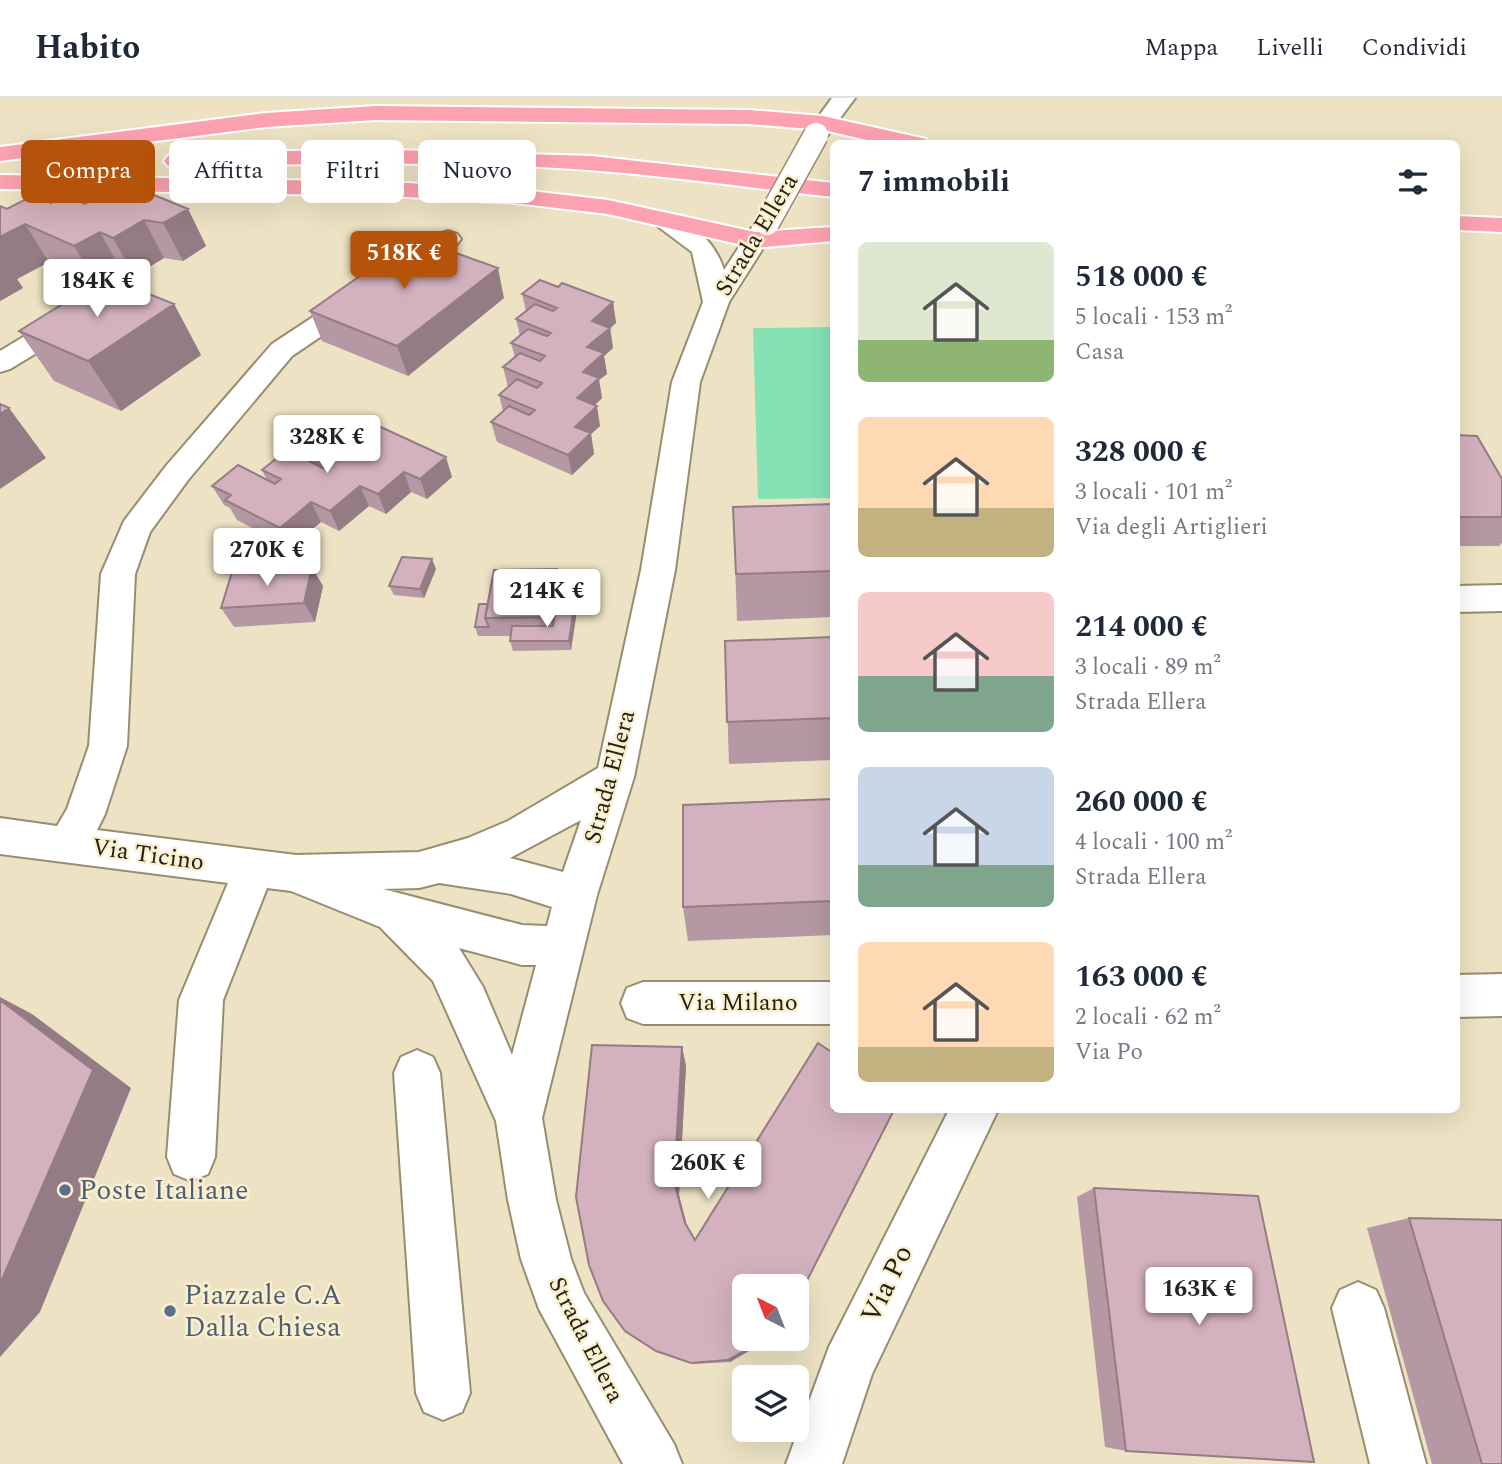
<!DOCTYPE html>
<html lang="it">
<head>
<meta charset="utf-8">
<style>
	body { margin:0; font-family:Spectral,serif; background:#f2f2f3; color:#1f2937; height:100vh; display:flex; flex-direction:column; font-size:26px; white-space:nowrap }
	* { box-sizing:border-box; margin:0 }
	p { font-size:23px; color:#747a83 }
	.icon { flex:none; width:38px; height:38px; fill:none; stroke:currentColor; stroke-width:2; stroke-linecap:round; stroke-linejoin:round }
	.map { position:relative; flex:1; overflow:hidden }
	.side { position:absolute; left:830px; top:42px; width:630px; height:973px; display:flex; flex-direction:column; background:#fff; border-radius:10px; box-shadow:0 7px 28px #0002 }
	.side>* { flex:none }
	.banner { position:absolute; left:21px; top:42px; width:665px; height:63px; display:flex; gap:14px }
	.needle { width:46px; rotate:318deg }
	.fabs { position:absolute; left:732px; top:1176px; display:grid; gap:14px }
	.fabs a { display:grid; place-items:center; width:77px; height:77px; border-radius:10px; background:#fff; box-shadow:0 7px 28px #0002; font-size:35px }
	.price { position:absolute; translate:-50% -60px; padding:0 16px; border-radius:7px; background:#fff; color:#222; font-size:23px; line-height:46px; filter:drop-shadow(0 2px 4px #0008) }
	.price::after { content:''; position:absolute; left:50%; top:42px; width:21px; height:16px; margin-left:-10px; background:inherit; clip-path:polygon(0 0,100% 0,50% 100%) }
	.price.selected { background:#b45309; color:#fff }
	ul { padding:0; list-style:none }
	li { display:flex; align-items:center; gap:21px; height:175px; padding:0 28px }
	li span { display:grid; place-items:center; flex:none; width:196px; height:140px; border-radius:10px; color:#555 }
	li>.icon { margin-inline-start:auto }
	span .icon { width:84px; height:84px; fill:#fffc; stroke-width:1 }
	li b { font-size:30px }
	h2 { display:flex; justify-content:space-between; align-items:center; height:84px; padding:0 28px; font-size:30px }
	.pill { padding:0 24px; border-radius:10px; background:#fff; box-shadow:0 7px 28px #0002; font-size:24px; line-height:63px }
	.pill.selected { background:#b45309; color:#fff }
	header { display:flex; align-items:center; gap:42px; box-sizing:border-box; height:98px; padding:0 35px; background:#fff; border-bottom:2px solid #e0e1e3 }
	header strong { font-size:33px }
	nav { display:flex; gap:38px; margin-inline-start:auto; font-size:24px }
	.map>svg:first-child { display:block }
	.green { fill:#84e2b5 }
	.lines { fill:none; stroke-linecap:round; stroke-linejoin:round }
	.minor-casing { stroke:#978d70; stroke-width:4 }
	.highway-casing { stroke:#fff; stroke-width:4 }
	.minor { fill:#fff; fill-rule:evenodd }
	.highway { fill:#fca2b1; fill-rule:evenodd }
	.minor-bridge-casing { stroke:#978d70; stroke-width:27; stroke-linecap:butt }
	.minor-bridge { stroke:#fff; stroke-width:24 }
	.wall { fill:#b598a3 }
	.shaded-wall { fill:#947c85 }
	.building { fill:#d3b1be; stroke:#947c85; stroke-width:2 }
	.service-dot { fill:#5c6f8a; stroke:#faf0d0; stroke-width:2.5 }
	.labels { text-anchor:middle; dominant-baseline:central; stroke-width:5; stroke-linejoin:round; paint-order:stroke }
	.street-label { font-size:24px; fill:#231f13; stroke:#faf0d0 }
	.near-service-label { font-size:28px; fill:#4e5e75; stroke:#faf0d0; text-anchor:start }
	.near-street-label { font-size:28px; fill:#231f13; stroke:#faf0d0 }
</style>
</head>
<body>
<header>
<strong>Habito</strong>
<nav><a>Mappa</a><a>Livelli</a><a>Condividi</a></nav>
</header>
<div class="map">
<svg width="1502" height="1366" viewBox="0 0 1502 1366">
	<rect width="100%" height="100%" fill="#ede2c3"/>
	<path class="green" d="M833 229V400L758 401 753 230Z"/>
	<g class="lines">
		<defs>
			<path id="minor" d="M832 0H855L824 42H808L805 37Z
				M660 114C690 121 715 143 724 172L758 120 767 118 776 120 779 125 729 204 700 284 675 472 634 679 597 797 542 1020 556 1102 571 1161 584 1195 674 1346 682 1366H623L539 1211 521 1161 508 1102 496 1023 433 883 380 829 291 793 267 790 223 902 215 1059 208 1076 191 1083 174 1076 167 1059 179 902 228 785 0 756V720L57 728 67 711 89 648 101 476 124 423 166 368 272 246 439 136 448 133 457 136 461 141 457 146 292 258 188 382 150 434 135 476 127 648 105 716 97 732 296 757 419 754 468 740 508 723 598 670 641 472 672 284 703 204 692 154 648 121 651 116ZM581 722 563 774 510 760ZM439 785 511 796 552 809 547 828 522 827 383 791 419 790ZM459 850 522 867H536L512 957 483 889Z
				M73 213 83 215 87 221 83 227 10 271 0 274V253L63 215Z
				M1502 487V513L1456 514V488Z
				M1502 876V918L1456 919V877Z
				M643 884H833V926H643L627 920 621 905 627 890Z
				M417 952 433 959 440 975 470 1295 462 1314 443 1322 424 1314 416 1295 394 975 401 959Z
				M949 1012H998L872 1276 842 1366H786L829 1249Z
				M1358 1184 1376 1192 1384 1210 1426 1366H1370L1332 1210 1340 1192Z"/>
			<path id="highway" d="M376 8 748 12 823 18 926 41 929 46H885L823 32 748 26 376 22 266 29 0 63V49L266 15Z
				M367 51 592 58 833 85V99C742 89 650 75 558 70 431 63 303 65 176 70L168 68 164 63 168 58 176 56Z
				M0 77 388 84 514 91 608 102 755 134 833 129V143L755 150 608 116 514 105 388 98 0 91Z
				M1456 118 1502 120V134L1456 132Z"/>
		</defs>
		<use href="#minor" class="minor-casing"/>
		<use href="#highway" class="highway-casing"/>
		<use href="#minor" class="minor"/>
		<use href="#highway" class="highway"/>
		<defs>
			<path id="minor-bridge" d="M767 125 816 37"/>
		</defs>
		<use href="#minor-bridge" class="minor-bridge-casing"/>
		<use href="#minor-bridge" class="minor-bridge"/>
	</g>
	<path class="wall" d="M111 104 188 111 206 148 183 163 164 160 134 178 121 172 108 179 174 206 201 257 121 313 54 283 19 233 95 186 49 164 17 181 23 190 0 203V108L7 111 51 105 85 106Z
		M558 189 613 204 616 225 610 230 613 250 604 258 607 276 599 282 602 300 595 307 600 328 591 336 594 356 572 377 497 344 491 324 503 313 499 297 508 289 503 269 515 259 511 245 520 238 516 221 526 213 522 196Z
		M504 200 408 278 322 243 310 213Z
		M1456 337 1502 381V445L1499 448H1456Z
		M352 341 452 379 427 401 411 394 386 416 369 408 339 433 321 424 290 449 237 422 230 410 224 407 212 388 267 382 262 372 314 365 309 356 356 352Z
		M833 406V519L737 523 733 409Z
		M299 470 323 488 315 524 234 529 221 510Z
		M436 471 424 500 394 497 389 488Z
		M562 490 559 509 576 519 571 552 513 553 510 543 511 538H478L475 529 488 506Z
		M833 539V662L729 666 725 543Z
		M833 701V837L688 843 683 809Z
		M682 949 686 968 679 1097 687 1129 744 1241H767L761 1246 730 1264 695 1266 656 1253Z
		M1094 1090 1126 1353 1105 1349 1077 1099Z
		M1409 1120 1502 1366H1432L1367 1130Z"/>
	<path class="shaded-wall" d="M188 111 206 148 183 163 163 125Z
		M144 122 164 160 134 178 113 140Z
		M25 126 49 164 17 181 23 190 0 203V139Z
		M100 134 121 172 97 186 74 148Z
		M498 170 504 200 408 278 397 248Z
		M613 204 616 225 610 230 613 250 604 258 607 276 599 282 602 300 581 320 577 300 592 223Z
		M174 206 201 257 121 313 88 263Z
		M597 308 600 328 591 336 594 356 572 377 568 357 575 329Z
		M9 310 46 360 0 391V316Z
		M446 359 452 379 427 401 420 381Z
		M404 374 411 394 386 416 378 396Z
		M360 388 369 408 339 433 330 413Z
		M311 404 321 424 290 449 280 430Z
		M432 461 436 471 424 500 420 491Z
		M312 469 323 488 315 524 304 505Z
		M557 471 562 490 555 537 550 519Z
		M574 509 576 519 571 552 569 543Z
		M0 899 32 916 131 990 40 1214 0 1259Z
		M682 949 686 968 679 1097 689 1135 685 1125 674 1084Z
		M764 1241H767L761 1246 730 1264 728 1262Z"/>
	<path class="building" d="M137 90 188 111 163 125 144 122 113 140 100 134 74 148 25 126 0 139V108L7 111 34 97 51 105 65 97 85 106 98 99 111 104Z
		M414 140 498 170 397 248 310 213Z
		M106 179 174 206 88 263 19 233Z
		M540 182 558 189 562 185 613 204 592 223 610 230 587 249 604 255 583 274 599 280 577 300 597 308 575 329 591 335 568 357 491 324 509 308 529 317 535 312 499 297 517 281 537 290 542 285 503 269 520 255 540 263 545 258 511 245 528 231 547 238 551 235 516 221 535 206 553 213 557 210 522 196Z
		M0 306 9 310 0 316Z
		M372 325 446 359 420 381 404 374 378 396 360 388 330 413 311 404 280 430 225 402 231 397 212 388 238 367 275 386 281 381 262 372 287 352 323 370 329 365 309 356 330 340 365 356 372 350 352 341Z
		M1456 337 1477 338 1502 381V419H1456Z
		M833 406V473L736 476 733 409Z
		M402 459 432 461 420 491 389 488Z
		M296 464 295 470 240 473 242 467Z
		M312 469 304 505 221 510 232 474Z
		M557 471 550 519 485 520 494 472Z
		M479 506H488L485 520 489 529H475Z
		M556 509H574L569 543H510L512 528H553Z
		M833 539V620L727 624 725 543Z
		M833 701V803L683 809V707Z
		M0 902 93 972 0 1186Z
		M818 945 833 955V1012H894L796 1204V1188H744V1241H764L728 1262 691 1265 656 1253 625 1233 603 1203 589 1167 576 1099 592 947 682 949 674 1084 685 1125 695 1142Z
		M1094 1090 1258 1098 1314 1364 1126 1353Z
		M1409 1120 1502 1122V1366H1482Z"/>
	<g class="service-dot">
		<circle cx="65" cy="1092" r="7"/>
		<circle cx="170" cy="1213" r="7"/>
	</g>
	<g class="labels">
		<g class="street-label">
			<text transform="translate(757 137) rotate(-59)">Strada Ellera</text>
			<text transform="translate(610 679) rotate(-75)">Strada Ellera</text>
			<text transform="translate(148 757) rotate(8)">Via Ticino</text>
			<text x="738" y="905">Via Milano</text>
			<text transform="translate(586 1242) rotate(63)">Strada Ellera</text>
		</g>
		<g class="near-service-label">
			<text x="79" y="1092">Poste Italiane</text>
			<text x="184" y="1197">Piazzale C.A<tspan x="184" dy="32">Dalla Chiesa</tspan></text>
		</g>
		<g class="near-street-label">
			<text transform="translate(887 1186) rotate(-64)">Via Po</text>
		</g>
	</g>
</svg>
<div class="fabs">
<a><svg class="needle" viewBox="-14 -14 28 28"><path d="M0-13l5 13h-10z" fill="#e53935"/><path d="M0 13l5-13h-10z" fill="#747a83"/></svg></a>
<a><svg class="icon" aria-label="layers" viewBox="0 0 24 24"><path d="M12 4l9 5-9 5-9-5zM3 14l9 5 9-5"/></svg></a>
</div>
<b class="price selected" style="left:404px;top:193px">518K €</b>
<b class="price" style="left:97px;top:221px">184K €</b>
<b class="price" style="left:327px;top:377px">328K €</b>
<b class="price" style="left:267px;top:490px">270K €</b>
<b class="price" style="left:547px;top:531px">214K €</b>
<b class="price" style="left:708px;top:1103px">260K €</b>
<b class="price" style="left:1199px;top:1229px">163K €</b>
<div class="banner">
<a class="pill selected">Compra</a>
<a class="pill">Affitta</a>
<a class="pill">Filtri</a>
<a class="pill">Nuovo</a>
</div>
<section class="side">
<h2>7 immobili<svg class="icon" aria-label="filters" viewBox="0 0 24 24"><path d="M4 7h16M4 17h16"/><circle cx="9" cy="7" r="2"/><circle cx="15" cy="17" r="2"/></svg></h2>
<ul>
<li><span style="background:linear-gradient(#dfe7d0 70%,#8fb573 0)"><svg class="icon" aria-label="home" viewBox="0 0 24 24"><path d="M3 11l9-7 9 7M6 9v11h12V9"/></svg></span><div><b>518 000 €</b><p>5 locali · 153 m²</p><p>Casa</p></div></li>
<li><span style="background:linear-gradient(#ffd9b3 65%,#c2b280 0)"><svg class="icon" aria-label="home" viewBox="0 0 24 24"><path d="M3 11l9-7 9 7M6 9v11h12V9"/></svg></span><div><b>328 000 €</b><p>3 locali · 101 m²</p><p>Via degli Artiglieri</p></div></li>
<li><span style="background:linear-gradient(#f6c9c9 60%,#7fa58c 0)"><svg class="icon" aria-label="home" viewBox="0 0 24 24"><path d="M3 11l9-7 9 7M6 9v11h12V9"/></svg></span><div><b>214 000 €</b><p>3 locali · 89 m²</p><p>Strada Ellera</p></div></li>
<li><span style="background:linear-gradient(#c9d6e8 70%,#7fa58c 0)"><svg class="icon" aria-label="home" viewBox="0 0 24 24"><path d="M3 11l9-7 9 7M6 9v11h12V9"/></svg></span><div><b>260 000 €</b><p>4 locali · 100 m²</p><p>Strada Ellera</p></div></li>
<li><span style="background:linear-gradient(#ffd9b3 75%,#c2b280 0)"><svg class="icon" aria-label="home" viewBox="0 0 24 24"><path d="M3 11l9-7 9 7M6 9v11h12V9"/></svg></span><div><b>163 000 €</b><p>2 locali · 62 m²</p><p>Via Po</p></div></li>
</ul>
</section>
</div>
</body>
</html>
